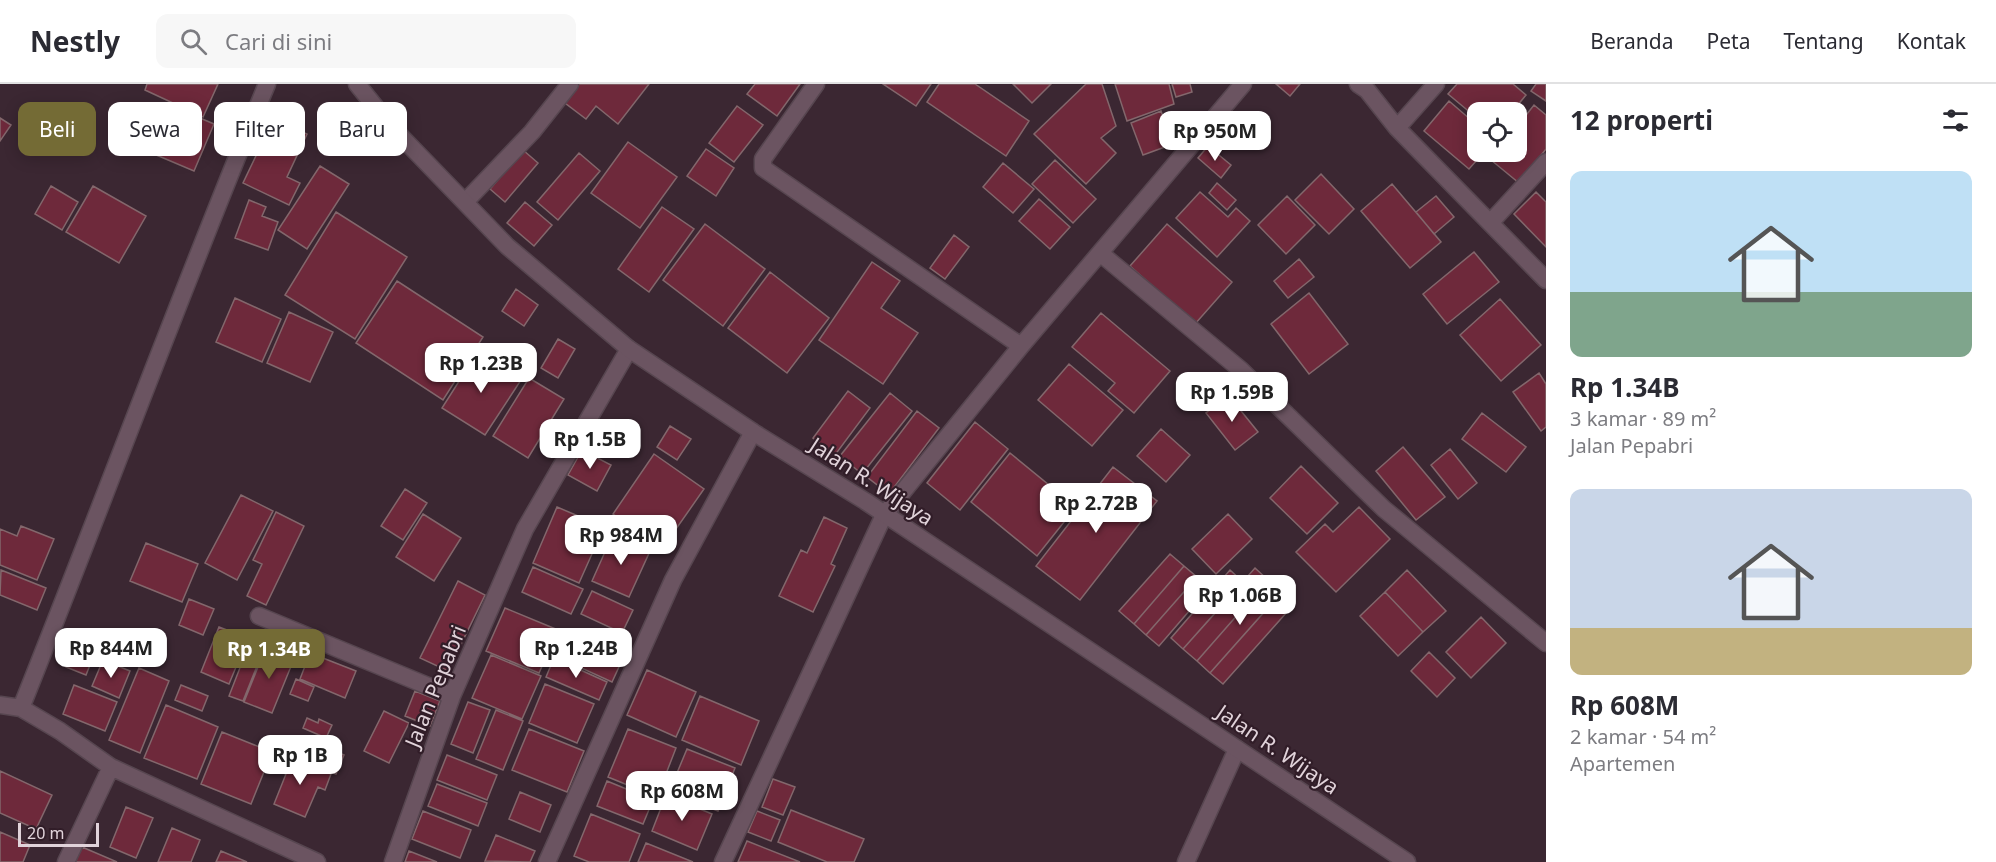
<!DOCTYPE html>
<html lang="id">
<head>
<meta charset="utf-8">
<style>
	body { margin:0; font-family:"Noto Sans",sans-serif; background:#f7f7f7; color:#2b2b33; height:100vh; display:flex; flex-direction:column; font-size:22px; white-space:nowrap }
	* { box-sizing:border-box; margin:0 }
	p { font-size:20px; color:#7c7c81 }
	.icon { flex:none; width:33px; height:33px; fill:none; stroke:currentColor; stroke-width:2; stroke-linecap:round; stroke-linejoin:round }
	.map { position:relative; flex:1; overflow:hidden }
	.panel { display:flex; flex-direction:column; background:#fff; width:450px }
	.panel>* { flex:none }
	.top-card { position:absolute; left:18px; top:18px; width:570px; height:54px; display:flex; gap:12px }
	.fabs { position:absolute; left:1467px; top:18px; display:grid; gap:12px }
	.fabs a { display:grid; place-items:center; width:60px; height:60px; border-radius:12px; background:#fff; box-shadow:0 3px 15px #0003; font-size:30px }
	.scale { position:absolute; left:18px; bottom:15px; width:81px; box-sizing:border-box; padding-left:6px; border:3px solid #e1d3da; border-top:0; font-size:16px; line-height:21px; white-space:nowrap; color:#e1d3da; -webkit-text-stroke:4px #311d28; paint-order:stroke }
	.price { position:absolute; translate:-50% -51px; padding:0 14px; border-radius:12px; background:#fff; color:#222; font-size:20px; line-height:39px; filter:drop-shadow(0 2px 3px #0008) }
	.price::after { content:''; position:absolute; left:50%; top:36px; width:18px; height:14px; margin-left:-9px; background:inherit; clip-path:polygon(0 0,100% 0,50% 100%) }
	.price.active { background:#746b35; color:#fff }
	ul { padding:0; list-style:none }
	li { display:grid; align-content:center; gap:12px; height:318px; padding:0 24px }
	li span { display:grid; place-items:center; height:186px; border-radius:12px; color:#555 }
	li>.icon { margin-inline-start:auto }
	span .icon { width:108px; height:108px; fill:#fffc; stroke-width:1 }
	li b { font-size:26px }
	h2 { display:flex; justify-content:space-between; align-items:center; height:72px; padding:0 24px; font-size:26px }
	.pill { padding:0 21px; border-radius:12px; background:#fff; box-shadow:0 3px 15px #0003; font-size:21px; line-height:54px }
	.pill.active { background:#746b35; color:#fff }
	header { display:flex; align-items:center; gap:36px; box-sizing:border-box; height:84px; padding:0 30px; background:#fff; border-bottom:2px solid #e1e1e2 }
	header strong { font-size:28px }
	nav { display:flex; gap:33px; margin-inline-start:auto; font-size:21px }
	.search { width:420px; height:54px; background:#f7f7f7; display:flex; align-items:center; gap:15px; box-sizing:border-box; padding:0 21px; border-radius:12px; color:#7c7c81; font-size:22px }
	main { display:flex; flex:1; min-height:0 }
	.map>svg:first-child { display:block }
	.building { fill:#6e293b; stroke:#83676c; stroke-width:1.5 }
	.lines { fill:none; stroke-linecap:round; stroke-linejoin:round }
	.minor-casing { stroke:#574650; stroke-width:19 }
	.tertiary-casing { stroke:#574650; stroke-width:19 }
	.minor { stroke:#6b5461; stroke-width:16 }
	.tertiary { stroke:#6b5461; stroke-width:16 }
	.labels { text-anchor:middle; dominant-baseline:central; stroke-width:4.5; stroke-linejoin:round; paint-order:stroke }
	.street-label { font-size:21px; fill:#e1d3da; stroke:#311d28 }
</style>
</head>
<body>
<header>
<strong>Nestly</strong>
<div class="search"><svg class="icon" aria-label="search" viewBox="0 0 24 24"><circle cx="10" cy="10" r="6"/><path d="M15 15l6 6"/></svg>Cari di sini</div>
<nav><a>Beranda</a><a>Peta</a><a>Tentang</a><a>Kontak</a></nav>
</header>
<main>
<div class="map">
<svg width="1546" height="778" viewBox="0 0 1546 778">
	<rect width="100%" height="100%" fill="#3b2732"/>
	<path class="building" d="M147 0H218L203 33 145 6Z
		M579 0H649L618 40 596 22 586 35 565 19Z
		M755 0H800L777 32 747 10Z
		M883 0H931L916 22Z
		M939 0H975L1029 37 1006 72 927 18Z
		M1013 0H1051L1032 19Z
		M1086 0H1102L1116 42 1101 54 1116 69 1086 100 1034 50Z
		M1115 0H1169L1174 20 1127 37Z
		M1172 0H1190L1192 8 1176 13Z
		M1276 0H1300L1290 12Z
		M1457 0H1513L1526 11 1512 28H1478V35L1448 10Z
		M1536 0H1546V17L1531 7Z
		M1449 17 1478 42V68H1484L1469 85 1424 47Z
		M1534 21 1546 31V65L1519 99 1491 76 1498 68H1516V44Z
		M737 22 763 41 734 78 709 59Z
		M174 23 214 40 194 87 154 70Z
		M1161 27 1173 60 1143 71 1131 39Z
		M0 34 11 41 0 57Z
		M274 34 307 50 287 93 300 99 289 121 243 99Z
		M628 58 677 93 640 144 591 109Z
		M1208 62 1231 81 1221 94 1198 74Z
		M706 65 734 84 716 112 687 92Z
		M523 66 538 79 505 118 490 105Z
		M579 69 600 87 558 136 537 118Z
		M1055 76 1096 115 1073 139 1032 100Z
		M1003 79 1034 105 1013 129 983 103Z
		M320 82 349 100 307 165 278 146Z
		M1321 90 1354 125 1329 150 1295 116Z
		M1217 99 1236 116 1227 126 1209 109Z
		M1392 100 1441 158 1410 184 1361 127Z
		M51 102 78 118 62 146 35 130Z
		M93 102 146 132 119 179 66 148Z
		M1200 108 1228 133 1236 124 1250 137 1217 173 1176 134Z
		M1536 108 1546 118V163L1514 130Z
		M1287 112 1315 141 1286 170 1258 141Z
		M1436 112 1454 133 1434 150 1416 128Z
		M1039 115 1070 143 1050 165 1019 137Z
		M249 116 266 123 262 132 278 138 268 166 235 154Z
		M525 118 552 141 534 162 507 139Z
		M662 123 694 145 649 208 618 185Z
		M336 128 407 173 355 255 285 211Z
		M705 140 765 185 723 242 663 196Z
		M1167 140 1232 198 1195 240 1130 182Z
		M954 151 969 163 945 195 930 184Z
		M1474 168 1499 198 1447 240 1423 210Z
		M1299 175 1314 193 1288 214 1274 197Z
		M872 178 900 197 881 224 918 249 883 300 819 256Z
		M770 188 829 234 787 289 728 244Z
		M397 197 483 253 443 316 356 259Z
		M516 205 538 221 524 242 502 227Z
		M1309 209 1348 260 1309 290 1271 240Z
		M235 214 281 235 262 278 216 258Z
		M1500 215 1541 261 1501 297 1460 251Z
		M289 228 333 248 310 298 267 279Z
		M1101 229 1170 287 1134 329 1108 307 1115 299 1072 263Z
		M558 255 575 265 558 294 541 284Z
		M477 269 521 296 485 351 442 324Z
		M1069 280 1123 326 1092 362 1038 316Z
		M1539 289 1546 300V343L1541 347 1513 308Z
		M529 294 564 315 528 374 493 352Z
		M848 307 870 324 835 371 813 354Z
		M890 309 912 327 862 390 840 372Z
		M1229 312 1258 348 1235 366 1206 329Z
		M917 327 939 344 889 410 867 393Z
		M1482 329 1526 363 1506 388 1462 355Z
		M975 338 1008 365 960 426 927 399Z
		M670 342 691 355 677 376 657 363Z
		M1161 345 1190 371 1166 398 1137 372Z
		M1403 363 1445 413 1416 436 1376 387Z
		M1450 365 1477 399 1458 415 1431 381Z
		M582 366 611 381 597 407 568 391Z
		M1010 369 1076 423 1037 472 971 418Z
		M654 370 704 405 662 465 613 430Z
		M1301 382 1338 419 1307 450 1270 414Z
		M1113 383 1157 417 1080 516 1036 482Z
		M405 405 427 419 403 456 381 442Z
		M241 411 273 427 237 496 205 479Z
		M557 423 604 443 579 499 533 479Z
		M1359 423 1390 455 1336 508 1296 468 1325 440 1333 448Z
		M276 428 304 442 266 521 247 512 262 480 253 476Z
		M423 430 461 454 434 497 396 473Z
		M1228 430 1252 455 1216 490 1192 465Z
		M824 433 847 444 831 480 835 482 813 528 779 512 801 466 807 469Z
		M21 442 54 455 37 496 0 481V445L17 452Z
		M613 450 650 467 629 513 592 497Z
		M146 459 198 480 182 518 130 497Z
		M1170 470 1184 482 1134 540 1119 527Z
		M1184 482 1197 493 1146 551 1134 540Z
		M533 483 583 505 571 530 522 508Z
		M1255 484 1268 496 1197 577 1183 565Z
		M1 486 46 504 37 526 0 511Z
		M1230 486 1243 498 1183 565 1171 554Z
		M1407 486 1446 527 1423 548 1385 508Z
		M1197 493 1209 504 1159 562 1146 551Z
		M1268 496 1282 508 1210 589 1197 577Z
		M458 497 485 511 448 587 420 574Z
		M592 507 633 526 622 549 581 530Z
		M1282 508 1295 519 1223 600 1210 589Z
		M1385 508 1423 548 1398 572 1360 532Z
		M189 515 214 525 203 551 179 541Z
		M505 524 558 546 539 589 486 567Z
		M1481 533 1506 559 1471 594 1446 568Z
		M219 543 248 554 229 600 201 588Z
		M567 545 624 572 612 598 555 572Z
		M78 553 98 561 86 591 66 583Z
		M266 563 294 575 272 629 244 618Z
		M1429 568 1455 594 1437 613 1411 587Z
		M310 569 356 587 345 614 300 595Z
		M491 571 541 592 522 635 472 614Z
		M554 574 607 598 599 616 546 593Z
		M103 576 130 587 119 614 92 602Z
		M243 576 257 582 243 617 229 612Z
		M139 584 169 597 140 669 109 656Z
		M647 586 696 608 676 653 627 631Z
		M296 595 314 603 308 617 290 610Z
		M545 600 594 620 577 659 529 639Z
		M74 601 117 618 105 647 63 630Z
		M181 601 208 612 202 627 175 616Z
		M415 607 440 617 430 642 405 632Z
		M700 612 759 637 741 681 682 656Z
		M468 618 490 626 473 669 451 660Z
		M166 621 218 643 197 695 144 674Z
		M496 626 523 637 503 686 476 675Z
		M384 627 409 639 389 679 364 667Z
		M307 634 318 639 319 635 332 641 326 654 303 644Z
		M529 645 584 667 567 708 512 686Z
		M628 645 676 664 657 713 608 693Z
		M222 648 272 668 251 720 201 700Z
		M317 660 344 671 336 690 310 680Z
		M687 665 735 684 718 727 669 708Z
		M447 671 497 691 487 716 437 696Z
		M288 672 331 690 325 706 318 703 305 733 274 720 286 690 281 688Z
		M0 687 52 711 36 745 0 729Z
		M773 695 795 703 783 731 762 723Z
		M607 697 653 716 643 740 597 722Z
		M437 700 487 719 478 742 428 722Z
		M520 708 551 721 540 748 509 735Z
		M666 711 712 730 697 766 652 747Z
		M126 723 153 734 136 774 110 763Z
		M791 726 864 755 854 778H827L778 758Z
		M423 727 471 746 460 774 412 755Z
		M757 727 780 736 771 757 748 748Z
		M591 730 640 750 629 778H589L574 772Z
		M172 744 200 756 191 778H158Z
		M0 748 30 761 23 778H0Z
		M496 751 535 767 530 778 485 777Z
		M747 757 800 778H738Z
		M646 759 693 778H638Z
		M82 763 117 778H75Z
		M221 767 247 778H216Z
		M409 767 437 778H405Z"/>
	<g class="lines">
		<defs>
			<path id="minor" d="M816 0 763 75V84L1021 262
				M1358 0 1367 6 1397 44 1546 196
				M1397 44 1436 0
				M465 118 532 48 570 0
				M1491 138 1546 78
				M1100 169 1241 286 1384 425 1546 559
				M259 532 452 612
				M0 621 21 624 60 647 111 683 317 778
				M21 624C104 417 181 207 267 0
				M66 778 111 683
				M393 778 452 612 525 445 629 265
				M547 778 673 496 753 348
				M723 778 884 431 1021 262 1243 0
				M1186 778 1237 665"/>
			<path id="tertiary" d="M357 0 389 40 507 162 629 265 753 348 865 417 1407 778"/>
		</defs>
		<use href="#minor" class="minor-casing"/>
		<use href="#tertiary" class="tertiary-casing"/>
		<use href="#minor" class="minor"/>
		<use href="#tertiary" class="tertiary"/>
	</g>
	<g class="labels">
		<g class="street-label">
			<text transform="translate(872 397) rotate(33)">Jalan R. Wijaya</text>
			<text transform="translate(435 602) rotate(-68)">Jalan Pepabri</text>
			<text transform="translate(1278 665) rotate(34)">Jalan R. Wijaya</text>
		</g>
	</g>
</svg>
<div class="fabs">
<a><svg class="icon" aria-label="locate" viewBox="0 0 24 24"><circle cx="12" cy="12" r="6"/><path d="M12 2v4M12 18v4M2 12h4M18 12h4"/></svg></a>
</div>
<div class="scale">20 m</div>
<b class="price" style="left:1215px;top:78px">Rp 950M</b>
<b class="price" style="left:481px;top:310px">Rp 1.23B</b>
<b class="price" style="left:1232px;top:339px">Rp 1.59B</b>
<b class="price" style="left:590px;top:386px">Rp 1.5B</b>
<b class="price" style="left:1096px;top:450px">Rp 2.72B</b>
<b class="price" style="left:621px;top:482px">Rp 984M</b>
<b class="price" style="left:1240px;top:542px">Rp 1.06B</b>
<b class="price" style="left:111px;top:595px">Rp 844M</b>
<b class="price" style="left:576px;top:595px">Rp 1.24B</b>
<b class="price active" style="left:269px;top:596px">Rp 1.34B</b>
<b class="price" style="left:300px;top:702px">Rp 1B</b>
<b class="price" style="left:682px;top:738px">Rp 608M</b>
<div class="top-card">
<a class="pill active">Beli</a>
<a class="pill">Sewa</a>
<a class="pill">Filter</a>
<a class="pill">Baru</a>
</div>
</div>
<section class="panel">
<h2>12 properti<svg class="icon" aria-label="filters" viewBox="0 0 24 24"><path d="M4 7h16M4 17h16"/><circle cx="9" cy="7" r="2"/><circle cx="15" cy="17" r="2"/></svg></h2>
<ul>
<li><span style="background:linear-gradient(#bfe0f5 65%,#7fa58c 0)"><svg class="icon" aria-label="home" viewBox="0 0 24 24"><path d="M3 11l9-7 9 7M6 9v11h12V9"/></svg></span><div><b>Rp 1.34B</b><p>3 kamar · 89 m²</p><p>Jalan Pepabri</p></div></li>
<li><span style="background:linear-gradient(#c9d6e8 75%,#c2b280 0)"><svg class="icon" aria-label="home" viewBox="0 0 24 24"><path d="M3 11l9-7 9 7M6 9v11h12V9"/></svg></span><div><b>Rp 608M</b><p>2 kamar · 54 m²</p><p>Apartemen</p></div></li>
</ul>
</section>
</main>
</body>
</html>
